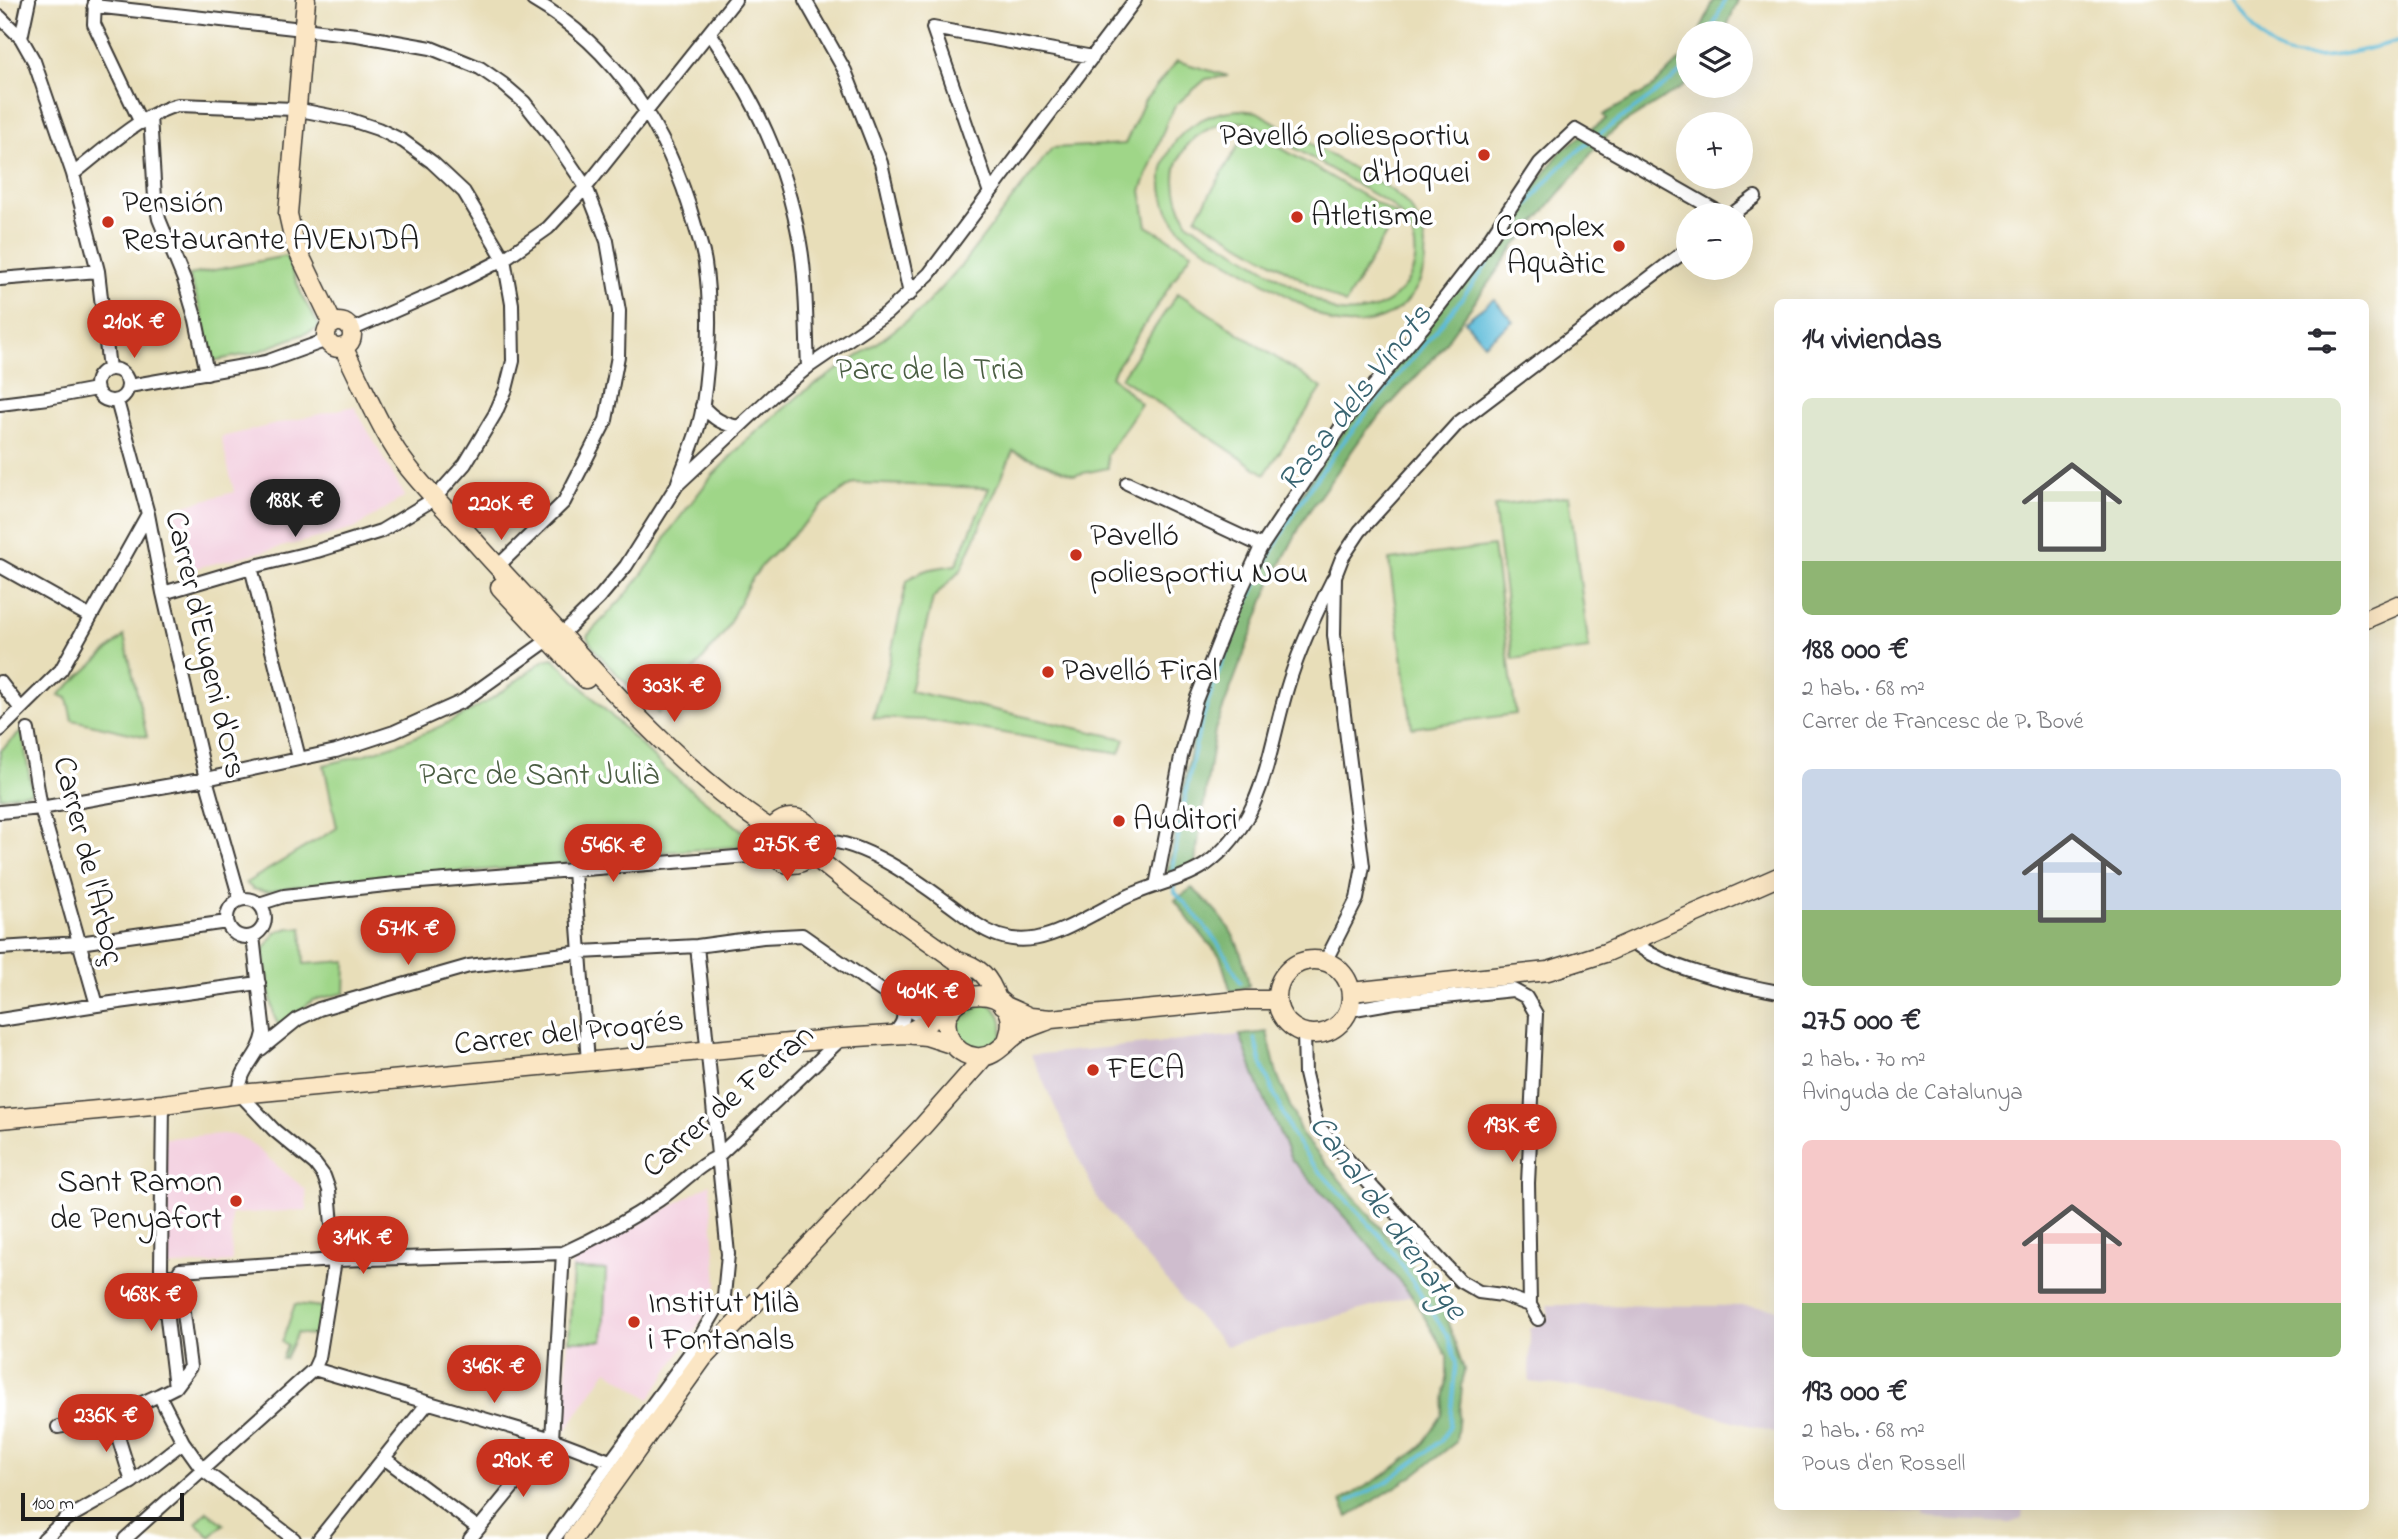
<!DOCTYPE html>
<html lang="es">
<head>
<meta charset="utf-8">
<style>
	body { margin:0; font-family:"Indie Flower",sans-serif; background:#f2f2f3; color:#2b2b33; height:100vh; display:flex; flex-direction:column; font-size:26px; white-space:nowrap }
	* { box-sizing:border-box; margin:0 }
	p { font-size:23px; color:#7c7c81 }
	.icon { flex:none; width:38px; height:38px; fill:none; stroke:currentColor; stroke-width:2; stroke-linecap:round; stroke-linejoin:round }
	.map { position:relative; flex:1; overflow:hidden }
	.side { position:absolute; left:1774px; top:299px; width:595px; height:1211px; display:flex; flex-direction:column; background:#fff; border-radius:10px; box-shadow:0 7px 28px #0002 }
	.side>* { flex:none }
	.buttons { position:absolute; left:1676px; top:21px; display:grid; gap:14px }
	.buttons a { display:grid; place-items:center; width:77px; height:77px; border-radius:50%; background:#fff; box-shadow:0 7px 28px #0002; font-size:35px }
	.scale { position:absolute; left:21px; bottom:18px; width:163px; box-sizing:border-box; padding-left:7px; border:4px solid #1c1c1c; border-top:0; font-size:19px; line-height:24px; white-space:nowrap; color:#1c1c1c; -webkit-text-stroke:5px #fff; paint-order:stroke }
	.price { position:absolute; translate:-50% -60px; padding:0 16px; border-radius:24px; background:#c8321e; color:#fff; font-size:23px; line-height:46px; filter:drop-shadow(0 2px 4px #0008) }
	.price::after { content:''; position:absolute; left:50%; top:42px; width:21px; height:16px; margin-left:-10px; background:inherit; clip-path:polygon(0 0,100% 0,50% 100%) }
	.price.active { background:#222; color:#fff }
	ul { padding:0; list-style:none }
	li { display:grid; align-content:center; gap:14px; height:371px; padding:0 28px }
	li span { display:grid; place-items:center; height:217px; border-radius:10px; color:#555 }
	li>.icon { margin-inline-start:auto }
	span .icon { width:126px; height:126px; fill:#fffc; stroke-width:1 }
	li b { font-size:30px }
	h2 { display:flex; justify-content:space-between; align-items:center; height:84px; padding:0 28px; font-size:30px }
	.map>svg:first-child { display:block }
	.built { fill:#f3cfdf }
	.industrial { fill:#cfbdce }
	.green { fill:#9fd688; stroke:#5e7952; stroke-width:2; fill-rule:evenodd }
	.forest { fill:#7fb774; stroke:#4e6a48; stroke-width:2 }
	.water { fill:#5bbbd9; stroke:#3c6c7a; stroke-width:2 }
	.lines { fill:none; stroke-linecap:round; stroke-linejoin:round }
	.stream { stroke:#5bbbd9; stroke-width:3.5 }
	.street-casing { stroke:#3b3934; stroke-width:16 }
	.secondary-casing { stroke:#3b3934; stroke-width:21 }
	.street { stroke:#fff; stroke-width:12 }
	.secondary { stroke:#fbe6c4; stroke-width:18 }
	.poi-dot { fill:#c8321e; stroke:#fff; stroke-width:2.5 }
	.labels { text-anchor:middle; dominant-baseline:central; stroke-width:7; stroke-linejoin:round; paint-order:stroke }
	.poi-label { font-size:32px; fill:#1c1c1c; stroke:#fff; text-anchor:start }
	.park-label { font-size:32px; fill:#4a5d42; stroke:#fff }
	.street-label { font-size:32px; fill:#1c1c1c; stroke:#fff }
	.water-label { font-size:33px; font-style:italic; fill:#386471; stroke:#fff }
</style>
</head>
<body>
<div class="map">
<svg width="2398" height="1539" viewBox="0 0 2398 1539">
	<rect width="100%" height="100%" fill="#fff"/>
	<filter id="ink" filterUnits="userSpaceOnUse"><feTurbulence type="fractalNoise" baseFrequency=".0143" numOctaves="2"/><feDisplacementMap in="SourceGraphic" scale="14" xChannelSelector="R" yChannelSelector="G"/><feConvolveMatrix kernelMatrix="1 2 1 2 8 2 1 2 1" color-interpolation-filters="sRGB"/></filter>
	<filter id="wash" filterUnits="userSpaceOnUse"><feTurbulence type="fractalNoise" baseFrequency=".00686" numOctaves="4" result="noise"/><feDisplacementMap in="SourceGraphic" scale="28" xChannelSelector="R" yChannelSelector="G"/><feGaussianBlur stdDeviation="1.57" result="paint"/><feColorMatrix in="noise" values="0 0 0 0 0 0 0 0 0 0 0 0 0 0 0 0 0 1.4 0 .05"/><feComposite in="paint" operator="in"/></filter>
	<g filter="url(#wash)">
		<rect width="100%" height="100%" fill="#e8deb9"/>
		<path class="built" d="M354 406 405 496 354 529 188 570 174 508 234 492 221 437Z
			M222 1134 234 1135 247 1140 306 1190 307 1210 231 1214 232 1262 165 1267V1138Z
			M710 1184 717 1284 709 1308 650 1399 607 1370 565 1432 563 1430 572 1262Z"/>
		<path class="industrial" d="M1240 1035 1259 1087 1291 1158 1351 1224 1412 1296 1226 1346 1187 1305 1098 1200 1031 1055Z
			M1547 1305 1748 1306 1778 1309V1433L1679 1406 1610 1391 1529 1382 1530 1329 1549 1317Z
			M1817 1507H2023L2022 1519 2010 1523 1924 1518 1925 1514Z"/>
		<path class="green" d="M1177 61 1228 76 1206 79 1176 105 1168 119 1141 191 1147 226 1192 252 1111 376 1141 404 1107 455 1108 468 1074 475 1013 451 961 570 933 598 910 691 1125 739 1120 753 927 720 873 718 889 663 907 581C922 568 937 568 956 565L989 488 854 483 825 503 763 564 749 583 725 632 658 714C643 698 592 654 587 636L629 591 653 560 671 529 712 476 746 441 801 394 876 344 921 310 960 267 1052 148 1125 144 1145 100Z
			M1239 110 1257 112C1291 132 1325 152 1359 172 1374 180 1392 188 1404 201 1431 229 1433 273 1406 302 1388 321 1357 328 1332 322L1191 240C1134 190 1166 114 1239 110ZM1229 121 1249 123 1264 130 1388 203C1446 248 1404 324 1335 311L1188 223C1162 176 1175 137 1229 121Z
			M1248 129 1397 215 1345 304 1196 218Z
			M286 256 304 300 319 325 317 329 254 353 212 361 201 312 189 275Z
			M1178 293 1322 388 1265 474 1121 378Z
			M1569 496 1589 649 1513 659 1494 506Z
			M1493 546 1516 714 1412 728 1389 560Z
			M124 636 147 737 72 720 67 698 59 695Z
			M553 658 666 770 750 837 745 846 609 856 554 865 392 877 291 887 268 892 253 889 246 883 337 828 324 765C380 752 437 732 486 702 506 690 525 674 544 660Z
			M22 731 32 792 0 797V751Z
			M289 928H302L304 964 346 961 345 993 313 1000 280 1027 274 1016 263 951 276 932Z
			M983 1001C1001 1010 1005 1019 1001 1038L981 1052 958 1042C954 1011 954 1011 983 1001Z
			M573 1269 606 1270 603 1341H569Z
			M295 1304 322 1307 317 1336 297 1333 285 1359H282L287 1345 282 1342Z
			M207 1511 224 1524 210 1537 196 1523Z"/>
		<path class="forest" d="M1714 0H1738L1724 33H1699Z
			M1689 51V80L1681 88 1619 126 1595 148 1576 174 1515 246 1438 353 1366 431 1305 517 1270 585 1215 730 1195 863 1179 872 1167 873 1196 723 1235 617 1276 535 1330 449 1485 253 1562 150 1606 119 1603 115 1652 88Z
			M1192 888C1227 918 1241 940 1249 986L1231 992 1220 956 1192 924 1175 900Z
			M1267 1032 1277 1074 1302 1135 1439 1297 1464 1369 1456 1442 1413 1476 1348 1517 1341 1501 1386 1474 1421 1447 1442 1415 1447 1379V1356L1412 1296 1351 1224 1291 1159 1259 1087 1240 1035Z"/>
		<path class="water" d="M1494 299 1513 321 1484 344 1465 321Z"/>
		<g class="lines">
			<path class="stream" d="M2234 0C2244 13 2254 32 2267 43 2298 71 2363 50 2398 41
				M1710 33 1725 0
				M1594 138 1649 98 1689 66
				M1174 876 1173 862C1183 818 1188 772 1200 728 1224 646 1270 544 1319 475 1363 412 1416 358 1462 298 1504 246 1533 183 1588 143
				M1174 884 1175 892C1201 921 1224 946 1240 982
				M1255 1038 1261 1063 1292 1134 1310 1161 1381 1237 1401 1264 1448 1337 1456 1362 1450 1426 1441 1441 1387 1482 1348 1502"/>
		</g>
	</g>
	<g filter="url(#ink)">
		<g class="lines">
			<defs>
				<path id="street" d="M95 0 94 24 141 123
					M533 0C616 48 669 132 694 222 698 236 703 249 705 263 712 311 709 364 702 411 698 435 686 459 678 482
					M805 0 845 71 881 163 910 294
					M94 6 357 35 431 48 480 68 503 84 524 102 554 140 586 187 607 241 619 311 618 356 606 420 564 502 497 567
					M0 17 21 38 34 61 73 174 98 271 109 369
					M710 33C756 102 785 160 800 243 807 281 806 328 808 367
					M21 38 29 0
					M150 116 155 198 159 219 184 280 196 320 207 373
					M73 174C103 151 142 113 178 105L295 109 351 120 378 129 403 141 432 162 464 192 504 259 512 304 513 361 506 389 495 414 465 464 434 499 381 531 317 551 251 567 163 593
					M990 193 933 28 1093 57
					M1731 215 1755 197
					M0 279 98 271
					M351 330 449 287 504 259 548 228 586 187 735 0
					M96 385a16 16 0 1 1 32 0a16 16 0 1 1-32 0Z
					M129 386 266 362 327 340
					M117 401 148 514 163 593 206 779 240 899
					M0 404 48 398 96 389
					M702 406C714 419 722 424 739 427
					M1127 483 1262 546
					M0 566 89 616
					M251 567 299 758
					M561 635 599 598 626 566 677 485 772 396 808 367 887 313 929 274 1135 0
					M0 682 21 709
					M0 730 61 670 148 514
					M28 730 41 808 97 1005
					M0 812 41 808 206 779 336 751 394 732 463 701 548 640
					M815 842C862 833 938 896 976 924 1019 954 1053 936 1094 914 1108 907 1122 898 1136 893 1159 883 1184 879 1205 865 1268 820 1268 743 1291 676 1302 643 1317 611 1333 579
					M574 871 588 1062
					M1156 886 1181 757 1196 700 1230 614 1260 549 1347 418 1422 328 1480 253 1540 163 1575 130 1724 215
					M227 918a19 19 0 1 1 38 0a19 19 0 1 1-38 0Z
					M259 904 284 896 395 884 749 856 771 850
					M1632 941C1667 970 1734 983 1778 992
					M0 948 79 943 227 922
					M1325 962 1357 899 1363 866 1334 635 1335 576 1342 558 1360 531 1458 423 1689 248
					M1349 1010 1395 1002 1513 990 1526 997 1536 1014 1528 1183 1530 1305 1538 1319
					M0 1020 97 1005 259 983
					M1304 1033 1305 1074 1317 1125 1374 1189 1460 1281 1479 1292 1502 1295 1530 1305
					M892 1035C902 1026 906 1019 902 1005
					M261 1049 298 1019 319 1009 469 966 581 952 697 946 763 937 802 935 912 1012 921 1017 935 1018
					M163 1104 161 1268 175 1387
					M163 1277 178 1275 180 1270 335 1260 563 1253C596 1238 629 1220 659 1200 680 1186 695 1167 717 1157L842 1038
					M314 1369 552 1439 610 1461
					M159 1395 183 1442 203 1470 294 1539
					M112 1417 132 1482
					M58 1427 112 1417 159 1395 175 1387 190 1367 178 1275
					M384 1458 478 1528
					M44 1539 66 1519 132 1482 183 1442
					M125 1539 314 1369 319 1358 335 1260 329 1190 324 1176 315 1164 274 1130 240 1094C238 1067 259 1060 264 1033L253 936
					M319 1539 427 1404
					M470 1539 552 1439 563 1253
					M554 1539 693 1349 724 1296 728 1254 697 946"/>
				<path id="secondary" d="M306 0 288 214 295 245 333 324
					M326 335a13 13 0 1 1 26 0a13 13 0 1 1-26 0Z
					M343 347C359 378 373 412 391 442 412 478 442 504 469 535 499 569 531 602 562 636 626 706 692 778 772 830
					M500 587 586 679
					M2366 619 2398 605
					M769 841a23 23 0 1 1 46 0a23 23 0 1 1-46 0Z
					M811 854 855 889 957 961C968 977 963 985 958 1002
					M1277 997a37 37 0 1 1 74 0a37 37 0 1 1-74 0Z
					M957 961C980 966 990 978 997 999
					M1351 992 1548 971 1605 953 1778 877
					M1003 1005 1030 1017 1051 1019 1247 1000H1277
					M905 1034 951 1010
					M1006 1043C1034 977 926 983 950 1039 955 1049 965 1056 976 1057 996 1059 1006 1040 1022 1031 1030 1027 1039 1024 1047 1021
					M0 1119 163 1104 240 1094 842 1038 905 1034 926 1036 954 1045
					M573 1539 703 1358 923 1126 984 1057"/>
			</defs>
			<use href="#street" class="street-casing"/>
			<use href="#secondary" class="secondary-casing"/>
			<use href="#street" class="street"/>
			<use href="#secondary" class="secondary"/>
		</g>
	</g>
	<g class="poi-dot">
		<circle cx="1484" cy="155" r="7"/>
		<circle cx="1297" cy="217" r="7"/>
		<circle cx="108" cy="222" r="7"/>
		<circle cx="1619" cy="246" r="7"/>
		<circle cx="1076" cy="555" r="7"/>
		<circle cx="1048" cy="672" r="7"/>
		<circle cx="1119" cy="821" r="7"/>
		<circle cx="1093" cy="1070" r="7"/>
		<circle cx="236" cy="1201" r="7"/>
		<circle cx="634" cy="1322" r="7"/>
	</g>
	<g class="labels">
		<g class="poi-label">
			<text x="1470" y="137" text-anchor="end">Pavelló poliesportiu<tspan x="1470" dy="37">d'Hoquei</tspan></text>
			<text x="122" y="204">Pensión<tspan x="122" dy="37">Restaurante AVENIDA</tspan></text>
			<text x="1311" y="217">Atletisme</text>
			<text x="1605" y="228" text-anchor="end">Complex<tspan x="1605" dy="37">Aquàtic</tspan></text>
			<text x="1090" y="537">Pavelló<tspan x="1090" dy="37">poliesportiu Nou</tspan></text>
			<text x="1062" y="672">Pavelló Firal</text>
			<text x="1133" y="821">Auditori</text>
			<text x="1107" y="1070">FECA</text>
			<text x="222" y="1183" text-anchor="end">Sant Ramon<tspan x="222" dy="37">de Penyafort</tspan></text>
			<text x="648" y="1304">Institut Milà<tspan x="648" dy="37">i Fontanals</tspan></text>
		</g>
		<g class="park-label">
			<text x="930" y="371">Parc de la Tria</text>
			<text x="539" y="776">Parc de Sant Julià</text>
		</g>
		<g class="street-label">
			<text transform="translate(204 645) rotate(77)">Carrer d'Eugeni d'Ors</text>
			<text transform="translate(87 861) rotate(76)">Carrer de l'Arboç</text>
			<text transform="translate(569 1034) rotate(-6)">Carrer del Progrés</text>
			<text transform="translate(729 1102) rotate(-41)">Carrer de Ferran</text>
		</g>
		<g class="water-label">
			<text transform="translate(1356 399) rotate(-52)">Rasa dels Vinots</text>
			<text transform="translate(1387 1218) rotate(54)">Canal de drenatge</text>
		</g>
	</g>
</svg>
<div class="buttons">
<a><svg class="icon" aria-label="layers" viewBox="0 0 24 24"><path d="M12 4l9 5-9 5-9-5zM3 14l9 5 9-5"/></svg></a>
<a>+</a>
<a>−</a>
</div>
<div class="scale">100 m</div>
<b class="price" style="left:134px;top:360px">210K €</b>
<b class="price active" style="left:295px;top:539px">188K €</b>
<b class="price" style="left:501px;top:542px">220K €</b>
<b class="price" style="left:674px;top:724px">303K €</b>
<b class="price" style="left:787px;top:883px">275K €</b>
<b class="price" style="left:613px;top:884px">546K €</b>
<b class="price" style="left:408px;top:967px">571K €</b>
<b class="price" style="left:928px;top:1030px">404K €</b>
<b class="price" style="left:1512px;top:1164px">193K €</b>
<b class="price" style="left:363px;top:1276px">314K €</b>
<b class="price" style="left:151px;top:1333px">468K €</b>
<b class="price" style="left:494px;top:1405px">346K €</b>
<b class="price" style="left:106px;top:1454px">236K €</b>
<b class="price" style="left:523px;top:1499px">290K €</b>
<section class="side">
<h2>14 viviendas<svg class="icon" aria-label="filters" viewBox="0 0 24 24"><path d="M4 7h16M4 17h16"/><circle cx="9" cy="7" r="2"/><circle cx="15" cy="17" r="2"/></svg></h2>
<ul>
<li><span style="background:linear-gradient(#dfe7d0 75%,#8fb573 0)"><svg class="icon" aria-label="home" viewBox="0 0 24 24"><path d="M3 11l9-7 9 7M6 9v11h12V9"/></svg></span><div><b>188 000 €</b><p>2 hab. · 68 m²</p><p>Carrer de Francesc de P. Bové</p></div></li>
<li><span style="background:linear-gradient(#c9d6e8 65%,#8fb573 0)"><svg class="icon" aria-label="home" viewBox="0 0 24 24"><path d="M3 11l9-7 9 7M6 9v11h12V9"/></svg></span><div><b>275 000 €</b><p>2 hab. · 70 m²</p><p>Avinguda de Catalunya</p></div></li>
<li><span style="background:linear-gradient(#f6c9c9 75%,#8fb573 0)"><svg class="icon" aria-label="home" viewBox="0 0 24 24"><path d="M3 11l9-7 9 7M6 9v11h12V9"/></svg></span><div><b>193 000 €</b><p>2 hab. · 68 m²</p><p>Pous d'en Rossell</p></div></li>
</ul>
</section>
</div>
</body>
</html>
